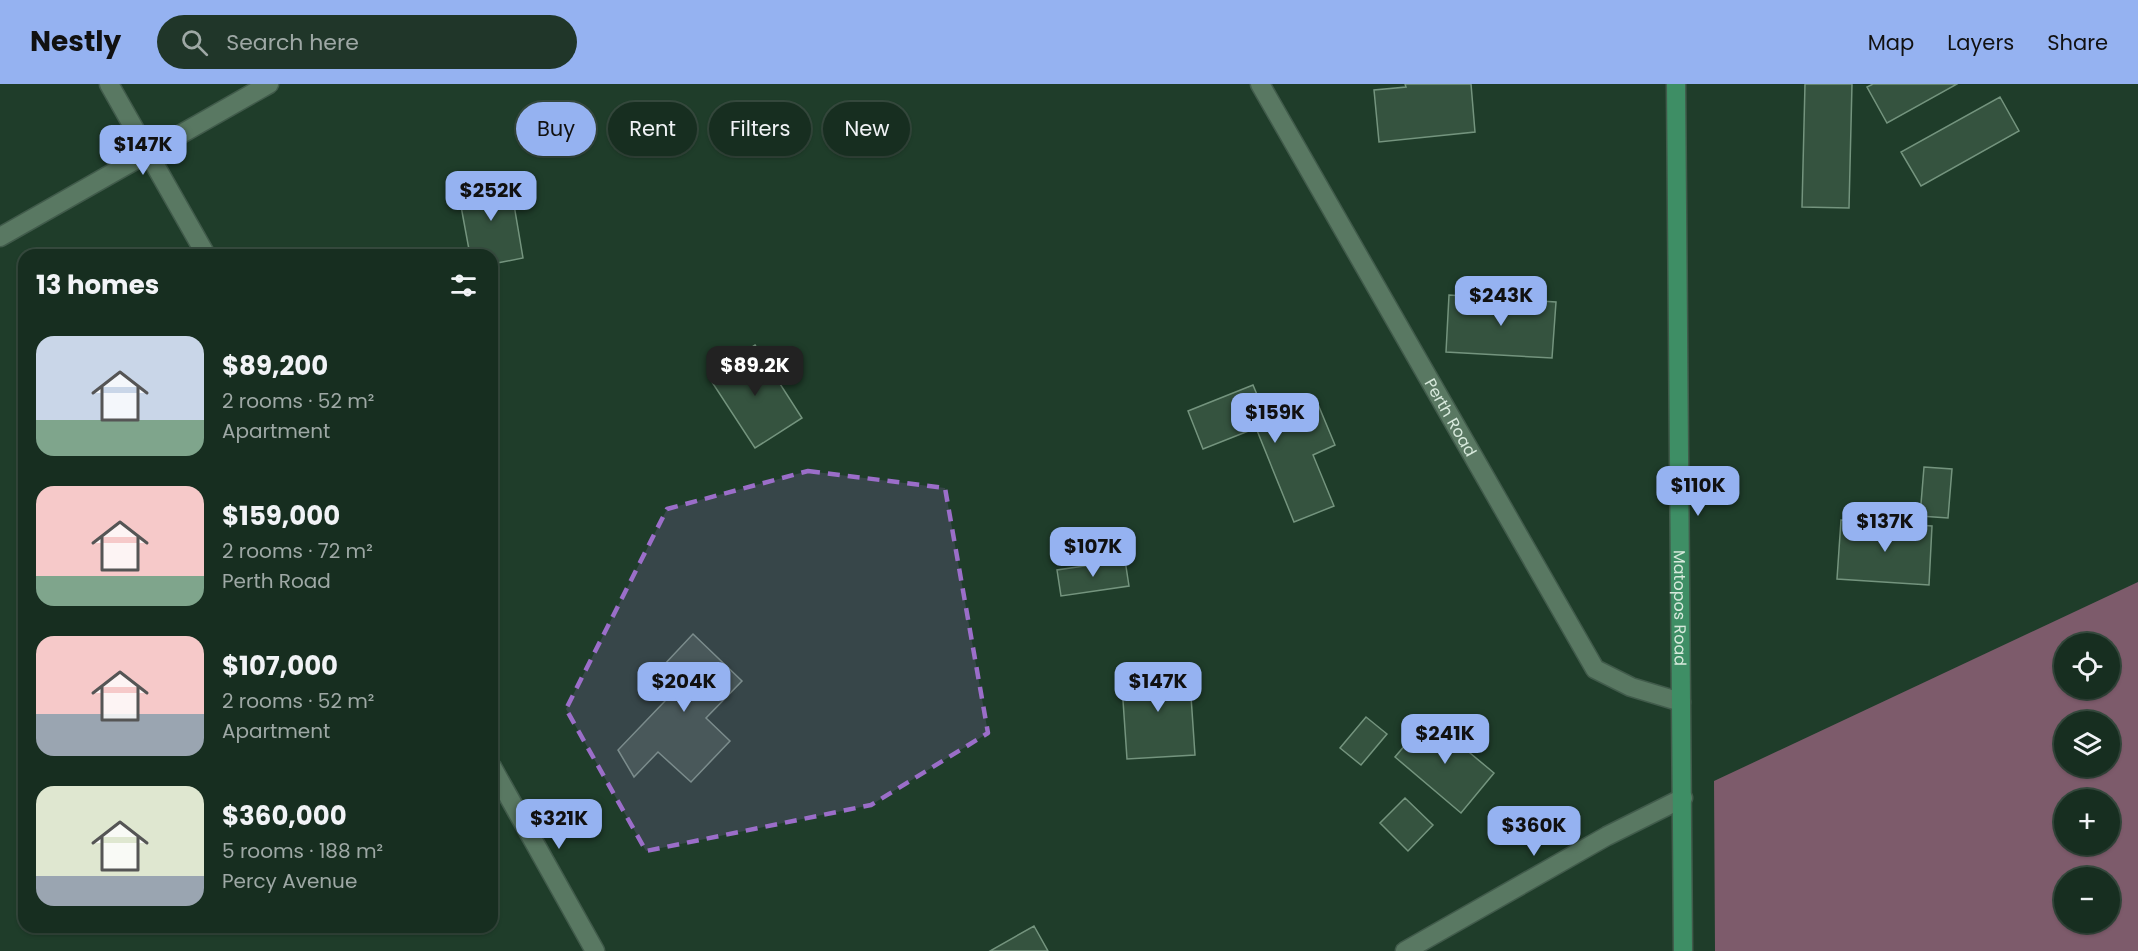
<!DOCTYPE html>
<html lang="en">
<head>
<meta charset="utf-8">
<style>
	body { margin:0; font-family:Poppins,sans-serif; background:#203629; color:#f1f3f6; height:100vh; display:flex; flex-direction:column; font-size:22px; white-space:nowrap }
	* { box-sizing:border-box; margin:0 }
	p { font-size:20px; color:#9ea8a5 }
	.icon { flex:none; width:33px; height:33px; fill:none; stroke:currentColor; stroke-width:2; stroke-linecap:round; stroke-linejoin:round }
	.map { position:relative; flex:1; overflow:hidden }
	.panel { position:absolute; left:18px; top:165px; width:480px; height:684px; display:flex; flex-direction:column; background:#172e20; border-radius:18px; box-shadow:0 2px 4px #0004,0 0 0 2px #364a3e }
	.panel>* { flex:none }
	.hud { position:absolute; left:516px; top:18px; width:570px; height:54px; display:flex; gap:12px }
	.controls { position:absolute; left:2054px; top:549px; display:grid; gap:12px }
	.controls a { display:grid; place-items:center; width:66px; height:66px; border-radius:50%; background:#172e20; box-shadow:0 2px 4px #0004,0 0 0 2px #364a3e; font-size:30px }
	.price { position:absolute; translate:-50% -51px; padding:0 14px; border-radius:12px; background:#95b2f1; color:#111; font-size:20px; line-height:39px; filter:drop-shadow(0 2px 3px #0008) }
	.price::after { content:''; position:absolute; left:50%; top:36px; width:18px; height:14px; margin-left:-9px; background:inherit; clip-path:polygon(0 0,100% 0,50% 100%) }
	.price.on { background:#222; color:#fff }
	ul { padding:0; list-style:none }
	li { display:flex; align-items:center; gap:18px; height:150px; padding:0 18px }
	li span { display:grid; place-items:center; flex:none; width:168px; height:120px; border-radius:18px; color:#555 }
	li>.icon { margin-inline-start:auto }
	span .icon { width:72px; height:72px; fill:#fffc; stroke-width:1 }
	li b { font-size:26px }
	h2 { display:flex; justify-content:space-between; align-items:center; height:72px; padding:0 18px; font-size:26px }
	.pill { padding:0 21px; border-radius:27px; background:#172e20; box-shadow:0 2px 4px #0004,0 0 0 2px #364a3e; font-size:21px; line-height:54px }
	.pill.on { background:#95b2f1; color:#111 }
	header { display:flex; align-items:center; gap:36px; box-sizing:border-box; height:84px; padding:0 30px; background:#95b2f1; color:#111 }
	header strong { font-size:28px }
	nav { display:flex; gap:33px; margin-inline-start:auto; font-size:21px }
	.search { width:420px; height:54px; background:#203629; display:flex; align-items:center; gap:15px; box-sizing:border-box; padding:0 21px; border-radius:33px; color:#9ea8a5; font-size:22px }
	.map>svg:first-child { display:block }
	.forest { fill:#7d5b6b; fill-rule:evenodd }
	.building { fill:#35533f; stroke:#74947e; stroke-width:1.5 }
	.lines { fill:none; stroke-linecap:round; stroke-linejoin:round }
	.street-casing { stroke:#415b4b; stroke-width:21 }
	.secondary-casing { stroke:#415b4b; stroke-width:21 }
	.street { stroke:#597862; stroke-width:18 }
	.secondary { stroke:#3e8e65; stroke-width:18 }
	.marked { fill:#9b6ec9; fill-opacity:0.2; stroke:#9b6ec9; stroke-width:4.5; stroke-dasharray:12 8; stroke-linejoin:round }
	.labels { text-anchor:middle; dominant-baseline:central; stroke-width:4.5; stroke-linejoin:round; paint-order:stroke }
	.street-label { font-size:16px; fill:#d7e9dc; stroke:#153320 }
</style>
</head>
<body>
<header>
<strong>Nestly</strong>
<div class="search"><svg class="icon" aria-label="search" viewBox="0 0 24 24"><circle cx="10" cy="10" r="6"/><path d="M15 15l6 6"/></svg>Search here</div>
<nav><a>Map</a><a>Layers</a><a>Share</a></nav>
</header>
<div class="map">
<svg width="2138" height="867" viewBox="0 0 2138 867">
	<rect width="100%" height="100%" fill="#1f3d2a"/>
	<path class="forest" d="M2138 498V867H1715L1714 697ZM2064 560H2109V604H2064ZM2064 638H2109V682H2064ZM2064 716H2109V760H2064ZM2064 794H2109V838H2064Z"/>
	<path class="building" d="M1405 0H1471L1475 48 1379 58 1374 6 1406 3Z
		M1805 0H1852L1849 124 1802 123Z
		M1873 0H1957L1887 39 1867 3Z
		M2000 13 2019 47 1921 102 1901 68Z
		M510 97 523 174 492 180V171H470L458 106Z
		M1449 211 1556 218 1552 274 1446 268Z
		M755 261 802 334 755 364 708 292Z
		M1253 301 1268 337 1317 318 1335 361 1313 371 1334 422 1294 438 1256 344 1203 365 1188 327Z
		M1924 383 1952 385 1948 434 1920 432Z
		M1841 436 1932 442 1929 501 1837 495Z
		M1125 476 1129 502 1061 512 1057 486Z
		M693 550 742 597 706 634 730 657 691 698 658 668 634 693 618 666 665 617 647 599Z
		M1189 583 1195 671 1127 675 1121 587Z
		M1366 633 1387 650 1361 681 1340 664Z
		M1428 634 1494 689 1461 729 1395 673Z
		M24 647V660L18 650Z
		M1405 714 1433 741 1408 767 1380 739Z
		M1034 842 1048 867H990Z"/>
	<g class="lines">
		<defs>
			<g id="street">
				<path d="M109 0 206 171"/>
				<path id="s1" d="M1260 0 1595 585 1631 603 1681 618"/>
				<path d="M0 153 269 0"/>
				<path d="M492 683 595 867"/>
				<path d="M1405 867 1607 752 1683 714"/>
			</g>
			<g id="secondary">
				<path id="s2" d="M1676 0 1683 867"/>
			</g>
		</defs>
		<use href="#street" class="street-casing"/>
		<use href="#secondary" class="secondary-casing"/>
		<use href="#street" class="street"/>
		<use href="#secondary" class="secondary"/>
	</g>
	<path class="marked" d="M808 387 945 404 988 649 871 721 646 767 566 625 667 425Z"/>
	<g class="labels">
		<g class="street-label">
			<text stroke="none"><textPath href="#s1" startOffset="384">Perth Road</textPath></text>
			<text stroke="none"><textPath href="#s2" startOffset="524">Matopos Road</textPath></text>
		</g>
	</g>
</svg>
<div class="controls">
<a><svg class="icon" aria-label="locate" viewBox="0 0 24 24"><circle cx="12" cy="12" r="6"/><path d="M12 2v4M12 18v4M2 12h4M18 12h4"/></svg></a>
<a><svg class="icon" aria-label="layers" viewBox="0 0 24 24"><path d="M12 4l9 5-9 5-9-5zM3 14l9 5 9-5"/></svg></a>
<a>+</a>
<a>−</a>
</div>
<b class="price" style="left:143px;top:92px">$147K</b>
<b class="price" style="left:491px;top:138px">$252K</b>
<b class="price" style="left:1501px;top:243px">$243K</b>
<b class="price on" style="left:755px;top:313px">$89.2K</b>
<b class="price" style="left:1275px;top:360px">$159K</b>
<b class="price" style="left:1698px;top:433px">$110K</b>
<b class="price" style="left:1885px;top:469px">$137K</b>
<b class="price" style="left:1093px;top:494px">$107K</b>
<b class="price" style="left:684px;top:629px">$204K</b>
<b class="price" style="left:1158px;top:629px">$147K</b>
<b class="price" style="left:1445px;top:681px">$241K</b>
<b class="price" style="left:559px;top:766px">$321K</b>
<b class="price" style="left:1534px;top:773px">$360K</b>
<div class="hud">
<a class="pill on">Buy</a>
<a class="pill">Rent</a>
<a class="pill">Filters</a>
<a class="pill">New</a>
</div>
<section class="panel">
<h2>13 homes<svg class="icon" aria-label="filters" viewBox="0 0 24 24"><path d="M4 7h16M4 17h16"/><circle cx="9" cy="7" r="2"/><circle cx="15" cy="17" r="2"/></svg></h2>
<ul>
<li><span style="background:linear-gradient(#c9d6e8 70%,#7fa58c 0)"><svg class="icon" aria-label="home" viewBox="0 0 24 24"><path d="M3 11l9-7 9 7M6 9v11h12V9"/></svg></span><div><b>$89,200</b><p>2 rooms · 52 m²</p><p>Apartment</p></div></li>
<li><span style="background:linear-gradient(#f6c9c9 75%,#7fa58c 0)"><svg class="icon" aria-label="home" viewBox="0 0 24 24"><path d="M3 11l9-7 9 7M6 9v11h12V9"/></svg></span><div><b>$159,000</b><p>2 rooms · 72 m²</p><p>Perth Road</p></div></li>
<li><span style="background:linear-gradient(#f6c9c9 65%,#9aa5b1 0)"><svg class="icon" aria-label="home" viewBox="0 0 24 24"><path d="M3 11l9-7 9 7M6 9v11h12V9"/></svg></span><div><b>$107,000</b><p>2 rooms · 52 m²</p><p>Apartment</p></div></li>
<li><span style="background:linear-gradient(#dfe7d0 75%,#9aa5b1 0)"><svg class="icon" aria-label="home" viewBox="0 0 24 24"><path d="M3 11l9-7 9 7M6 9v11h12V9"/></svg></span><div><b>$360,000</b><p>5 rooms · 188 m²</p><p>Percy Avenue</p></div></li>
</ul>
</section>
</div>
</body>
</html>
